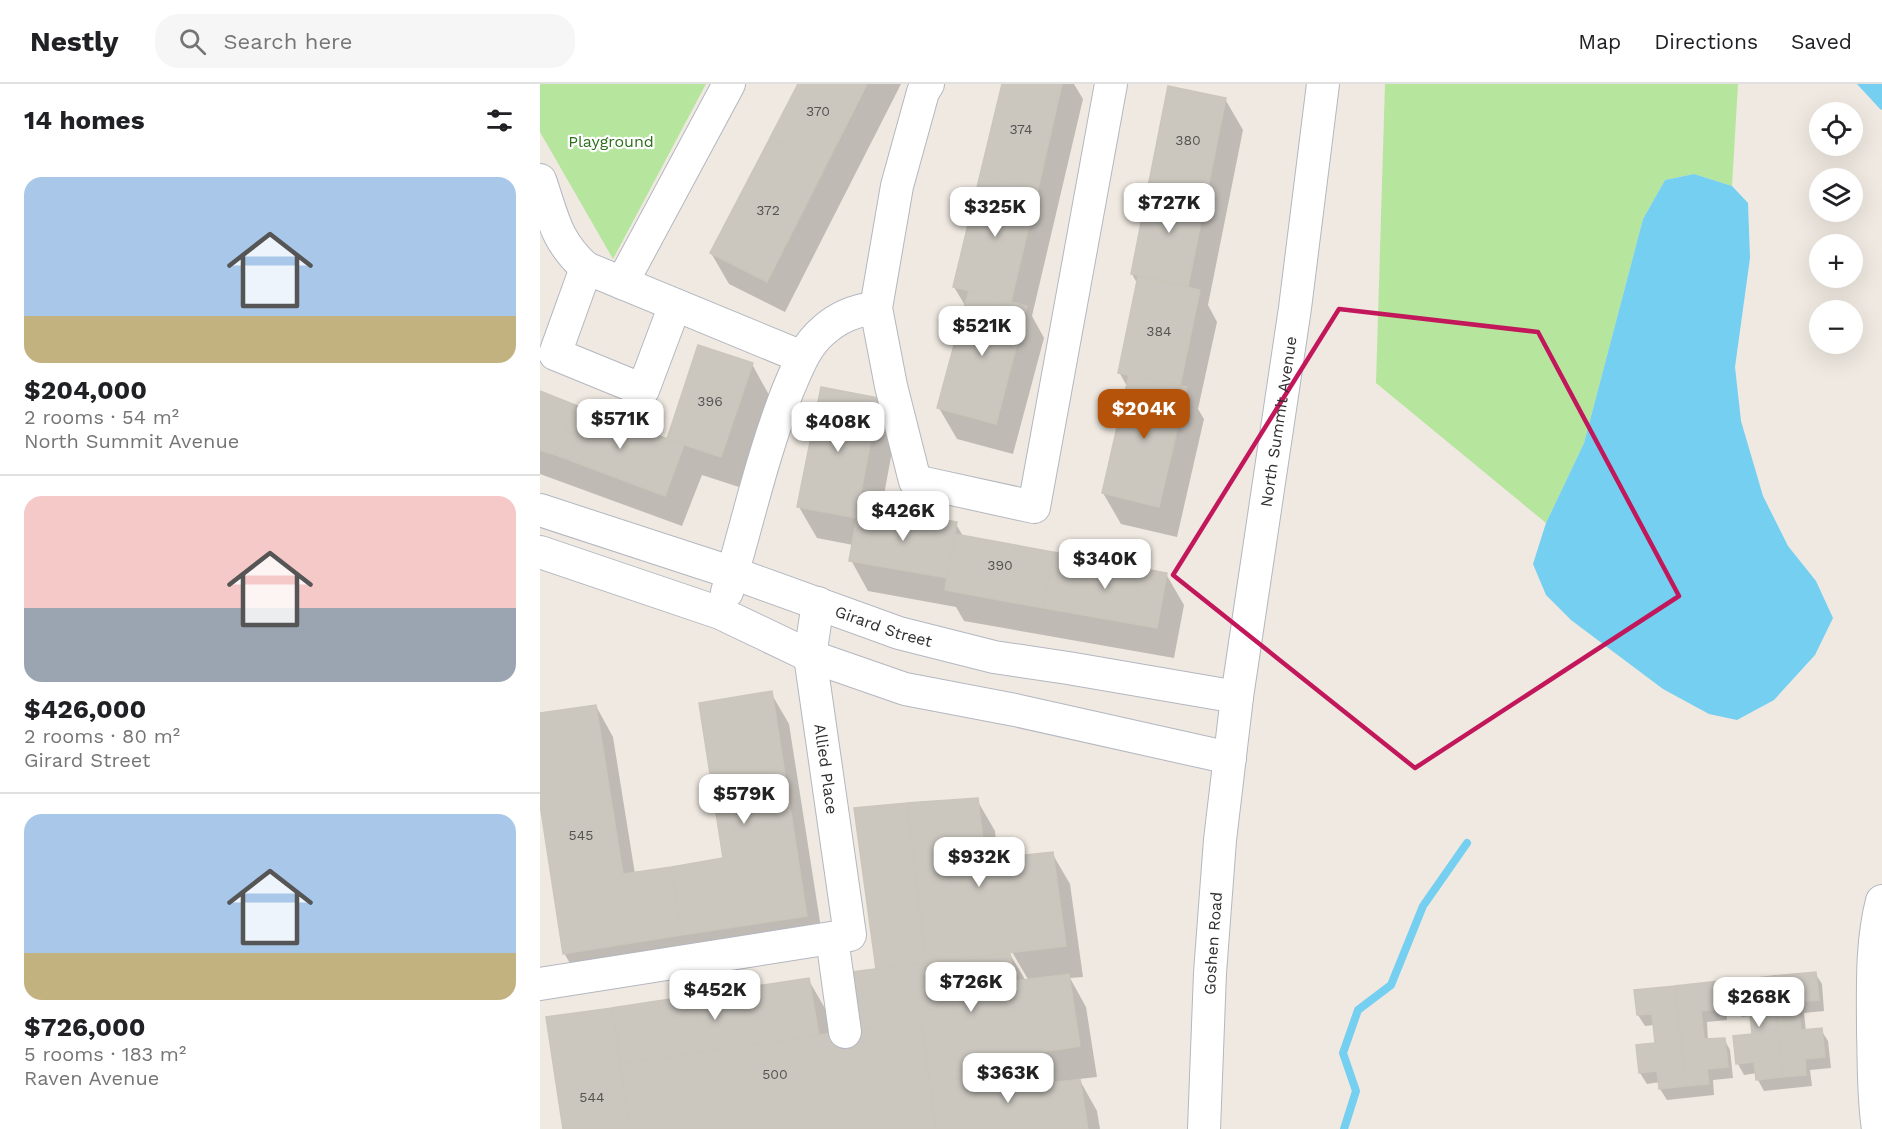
<!DOCTYPE html>
<html lang="en">
<head>
<meta charset="utf-8">
<style>
	body { margin:0; font-family:"Work Sans",sans-serif; background:#f6f6f6; color:#202124; height:100vh; display:flex; flex-direction:column; font-size:22px; white-space:nowrap }
	* { box-sizing:border-box; margin:0 }
	p { font-size:20px; color:#757577 }
	.icon { flex:none; width:33px; height:33px; fill:none; stroke:currentColor; stroke-width:2; stroke-linecap:round; stroke-linejoin:round }
	.map { position:relative; flex:1; overflow:hidden }
	.panel { display:flex; flex-direction:column; background:#fff; width:540px }
	.panel>* { flex:none }
	.fabs { position:absolute; left:1269px; top:18px; display:grid; gap:12px }
	.fabs a { display:grid; place-items:center; width:54px; height:54px; border-radius:50%; background:#fff; box-shadow:0 6px 24px #0002; font-size:30px }
	.price { position:absolute; translate:-50% -51px; padding:0 14px; border-radius:12px; background:#fff; color:#222; font-size:20px; line-height:39px; filter:drop-shadow(0 2px 3px #0008) }
	.price::after { content:''; position:absolute; left:50%; top:36px; width:18px; height:14px; margin-left:-9px; background:inherit; clip-path:polygon(0 0,100% 0,50% 100%) }
	.price.on { background:#b45309; color:#fff }
	ul { padding:0; list-style:none }
	li { display:grid; align-content:center; gap:12px; height:318px; padding:0 24px }
	li+li { border-top:2px solid #e0e0e0 }
	li span { display:grid; place-items:center; height:186px; border-radius:18px; color:#555 }
	li>.icon { margin-inline-start:auto }
	span .icon { width:108px; height:108px; fill:#fffc; stroke-width:1 }
	li b { font-size:26px }
	h2 { display:flex; justify-content:space-between; align-items:center; height:72px; padding:0 24px; font-size:26px }
	header { display:flex; align-items:center; gap:36px; box-sizing:border-box; height:84px; padding:0 30px; background:#fff; border-bottom:2px solid #e0e0e0 }
	header strong { font-size:28px }
	nav { display:flex; gap:33px; margin-inline-start:auto; font-size:21px }
	.search { width:420px; height:54px; background:#f6f6f6; display:flex; align-items:center; gap:15px; box-sizing:border-box; padding:0 21px; border-radius:24px; color:#757577; font-size:22px }
	main { display:flex; flex:1; min-height:0 }
	.map>svg:first-child { display:block }
	.green { fill:#b6e59e }
	.water { fill:#75cff0 }
	.shadow { fill:#0003; fill-rule:evenodd }
	.lines { fill:none; stroke-linecap:round; stroke-linejoin:round }
	.stream { stroke:#75cff0; stroke-width:8 }
	.building { fill:#cbc7bf; stroke:#cbc5ba; stroke-width:1.5 }
	.minor-casing { stroke:#b4b7c1; stroke-width:34 }
	.minor { stroke:#fff; stroke-width:32 }
	.marked { fill:none; stroke:#c2185b; stroke-width:4.5; stroke-linejoin:round }
	.labels { text-anchor:middle; dominant-baseline:central; stroke-width:4.5; stroke-linejoin:round; paint-order:stroke }
	.number-label { font-size:14px; fill:#555452 }
	.park-label { font-size:16px; fill:#2c6e1b; stroke:#fff }
	.street-label { font-size:16px; fill:#2e2e2e; stroke:#fff }
</style>
</head>
<body>
<header>
<strong>Nestly</strong>
<div class="search"><svg class="icon" aria-label="search" viewBox="0 0 24 24"><circle cx="10" cy="10" r="6"/><path d="M15 15l6 6"/></svg>Search here</div>
<nav><a>Map</a><a>Directions</a><a>Saved</a></nav>
</header>
<main>
<section class="panel">
<h2>14 homes<svg class="icon" aria-label="filters" viewBox="0 0 24 24"><path d="M4 7h16M4 17h16"/><circle cx="9" cy="7" r="2"/><circle cx="15" cy="17" r="2"/></svg></h2>
<ul>
<li><span style="background:linear-gradient(#a9c7e8 75%,#c2b280 0)"><svg class="icon" aria-label="home" viewBox="0 0 24 24"><path d="M3 11l9-7 9 7M6 9v11h12V9"/></svg></span><div><b>$204,000</b><p>2 rooms · 54 m²</p><p>North Summit Avenue</p></div></li>
<li><span style="background:linear-gradient(#f6c9c9 60%,#9aa5b1 0)"><svg class="icon" aria-label="home" viewBox="0 0 24 24"><path d="M3 11l9-7 9 7M6 9v11h12V9"/></svg></span><div><b>$426,000</b><p>2 rooms · 80 m²</p><p>Girard Street</p></div></li>
<li><span style="background:linear-gradient(#a9c7e8 75%,#c2b280 0)"><svg class="icon" aria-label="home" viewBox="0 0 24 24"><path d="M3 11l9-7 9 7M6 9v11h12V9"/></svg></span><div><b>$726,000</b><p>5 rooms · 183 m²</p><p>Raven Avenue</p></div></li>
</ul>
</section>
<div class="map">
<svg width="1342" height="1045" viewBox="0 0 1342 1045">
	<rect width="100%" height="100%" fill="#efe9e1"/>
	<path class="green" d="M0 0H166L73 175 0 48Z
		M845 0H1198L1192 102 1154 90 1125 96 1103 135 1044 359 1006 439 836 299Z"/>
	<path class="water" d="M1317 0H1342V26L1340 25Z
		M1154 90 1192 102 1208 119 1210 174 1195 283 1201 337 1223 412 1248 462 1276 497 1293 534 1275 571 1234 616 1197 636 1169 630 1123 605 1031 536 1006 511 993 480 1006 439 1044 359 1103 135 1125 96Z"/>
	<path class="shadow" d="M260 0H361L245 228 189 200 171 169Z
		M463 0H534L543 15 492 232 504 254 473 370 417 355 399 324 426 223 414 203Z
		M685 15 703 46 668 221 677 238 658 325 664 335 637 453 581 440 563 409 588 304 579 288 598 201 592 190Z
		M212 280 229 311 199 403 162 391 142 442 0 390V309L128 357Z
		M339 315 356 346 341 427 416 440 424 454 626 490 644 521 634 574 424 537 416 523 328 507 311 476 313 461 277 454 259 423Z
		M231 609 249 640 284 863 42 900 24 869 0 710V631L56 622 73 653 95 790 185 776Z
		M437 716 455 747 457 768 466 774 512 769 530 800 543 893 530 894 546 923 557 993 539 995 557 1027 560 1045H25L268 895 286 926 323 946 339 886ZM468 861 489 897H486L465 862Z
		M1275 889 1282 900 1284 927 1264 929 1266 947 1281 946 1288 957 1291 984 1270 986 1272 1002 1224 1007 1218 996 1217 989 1204 991 1198 980 1195 953 1214 951 1211 932 1202 933 1195 922 1192 898Z
		M1178 899 1185 910 1187 936 1167 938 1168 957 1184 955 1190 966 1193 994 1173 996 1174 1011 1127 1016 1120 1005V998L1107 1000 1100 989 1116 960 1114 941 1105 942 1098 931Z"/>
	<g class="lines">
		<path class="stream" d="M804 1045 816 1007 803 969 818 926 851 901 883 822 927 759"/>
	</g>
	<path class="building" d="M258 0H327L285 83 230 54Z
		M462 0H522L498 105 440 91Z
		M628 2 686 14 667 109 609 98Z
		M230 54 285 83 227 198 170 169Z
		M440 91 498 105 471 217 413 203Z
		M609 98 667 109 648 202 591 190Z
		M598 192 660 206 640 302 578 289Z
		M429 206 487 222 456 340 397 324Z
		M158 261 213 279 181 373 127 355Z
		M589 291 647 303 619 423 562 409Z
		M281 303 339 314 316 434 257 423Z
		M0 307 35 321 16 371 0 366Z
		M35 321 144 361 125 412 16 371Z
		M319 421 417 438 407 494 309 477Z
		M415 450 513 468 503 524 405 506Z
		M513 468 627 489 617 544 503 524Z
		M232 607 267 832 142 851 131 783 183 774 159 619Z
		M56 621 83 790 131 783 142 851 23 870 0 720V629Z
		M438 714 443 757 466 773 513 768 526 862 386 879 367 719Z
		M367 719 386 879 336 885 314 724Z
		M470 868 474 897 529 890 540 962 482 971 485 986 390 999 381 936 321 945 312 888Z
		M1276 888 1279 916 1258 918 1261 946 1282 944 1285 973 1265 975 1266 991 1243 993 1232 892Z
		M1232 892 1243 993 1216 996 1214 978 1196 980 1193 952 1212 950 1209 921 1194 922 1191 897Z
		M269 894 279 951 80 980 72 924Z
		M1179 897 1182 925 1161 927 1164 955 1185 954 1188 983 1167 985 1169 1000 1146 1002 1135 902Z
		M1135 902 1146 1002 1119 1005 1117 987 1099 989 1096 961 1115 959 1112 930 1097 931 1094 906Z
		M72 924 90 1045H23L6 933Z
		M381 936 396 1045H90L80 980Z
		M485 986 487 1002 540 995 548 1045H396L390 999Z"/>
	<g class="lines">
		<defs>
			<g id="minor">
				<path d="M388 0 383 8 357 102 336 224 351 302 375 397 494 423 571 0"/>
				<path d="M0 96C13 133 15 156 46 184L262 273"/>
				<path d="M46 184 15 270 103 306 135 221"/>
				<path d="M82 199 189 0"/>
				<path id="s1" d="M0 426 193 489 359 549 454 573 528 584 697 613"/>
				<path d="M0 468 180 529 270 572 365 605 475 626 690 674"/>
				<path d="M187 508C207 441 222 372 248 306 257 285 265 262 283 247 298 233 316 226 336 224"/>
				<path d="M292 854 305 948"/>
				<path d="M0 900 310 851 270 572 278 519"/>
				<path id="s2" d="M664 1045 670 889 680 756 697 613 755 224 783 0"/>
				<path d="M1338 1045C1333 1012 1334 980 1333 947 1333 903 1331 860 1342 817"/>
			</g>
		</defs>
		<use href="#minor" class="minor-casing"/>
		<use href="#minor" class="minor"/>
	</g>
	<path class="marked" d="M799 225 998 248 1139 512 875 684 633 491Z"/>
	<g class="labels">
		<g class="number-label">
			<text x="278" y="27">370</text>
			<text x="481" y="45">374</text>
			<text x="648" y="56">380</text>
			<text x="228" y="126">372</text>
			<text x="619" y="247">384</text>
			<text x="170" y="317">396</text>
			<text x="460" y="481">390</text>
			<text x="41" y="751">545</text>
			<text x="235" y="990">500</text>
			<text x="52" y="1013">544</text>
		</g>
		<g class="park-label">
			<text x="71" y="57">Playground</text>
		</g>
		<g class="street-label">
			<text stroke="none"><textPath href="#s2" startOffset="712">North Summit Avenue</textPath></text>
			<text stroke="none"><textPath href="#s1" startOffset="363">Girard Street</textPath></text>
			<text transform="translate(286 685) rotate(82)">Allied Place</text>
			<text stroke="none"><textPath href="#s2" startOffset="186">Goshen Road</textPath></text>
		</g>
	</g>
</svg>
<div class="fabs">
<a><svg class="icon" aria-label="locate" viewBox="0 0 24 24"><circle cx="12" cy="12" r="6"/><path d="M12 2v4M12 18v4M2 12h4M18 12h4"/></svg></a>
<a><svg class="icon" aria-label="layers" viewBox="0 0 24 24"><path d="M12 4l9 5-9 5-9-5zM3 14l9 5 9-5"/></svg></a>
<a>+</a>
<a>−</a>
</div>
<b class="price" style="left:629px;top:150px">$727K</b>
<b class="price" style="left:455px;top:154px">$325K</b>
<b class="price" style="left:442px;top:273px">$521K</b>
<b class="price on" style="left:604px;top:356px">$204K</b>
<b class="price" style="left:80px;top:366px">$571K</b>
<b class="price" style="left:298px;top:369px">$408K</b>
<b class="price" style="left:363px;top:458px">$426K</b>
<b class="price" style="left:565px;top:506px">$340K</b>
<b class="price" style="left:204px;top:741px">$579K</b>
<b class="price" style="left:439px;top:804px">$932K</b>
<b class="price" style="left:431px;top:929px">$726K</b>
<b class="price" style="left:175px;top:937px">$452K</b>
<b class="price" style="left:1219px;top:944px">$268K</b>
<b class="price" style="left:468px;top:1020px">$363K</b>
</div>
</main>
</body>
</html>
